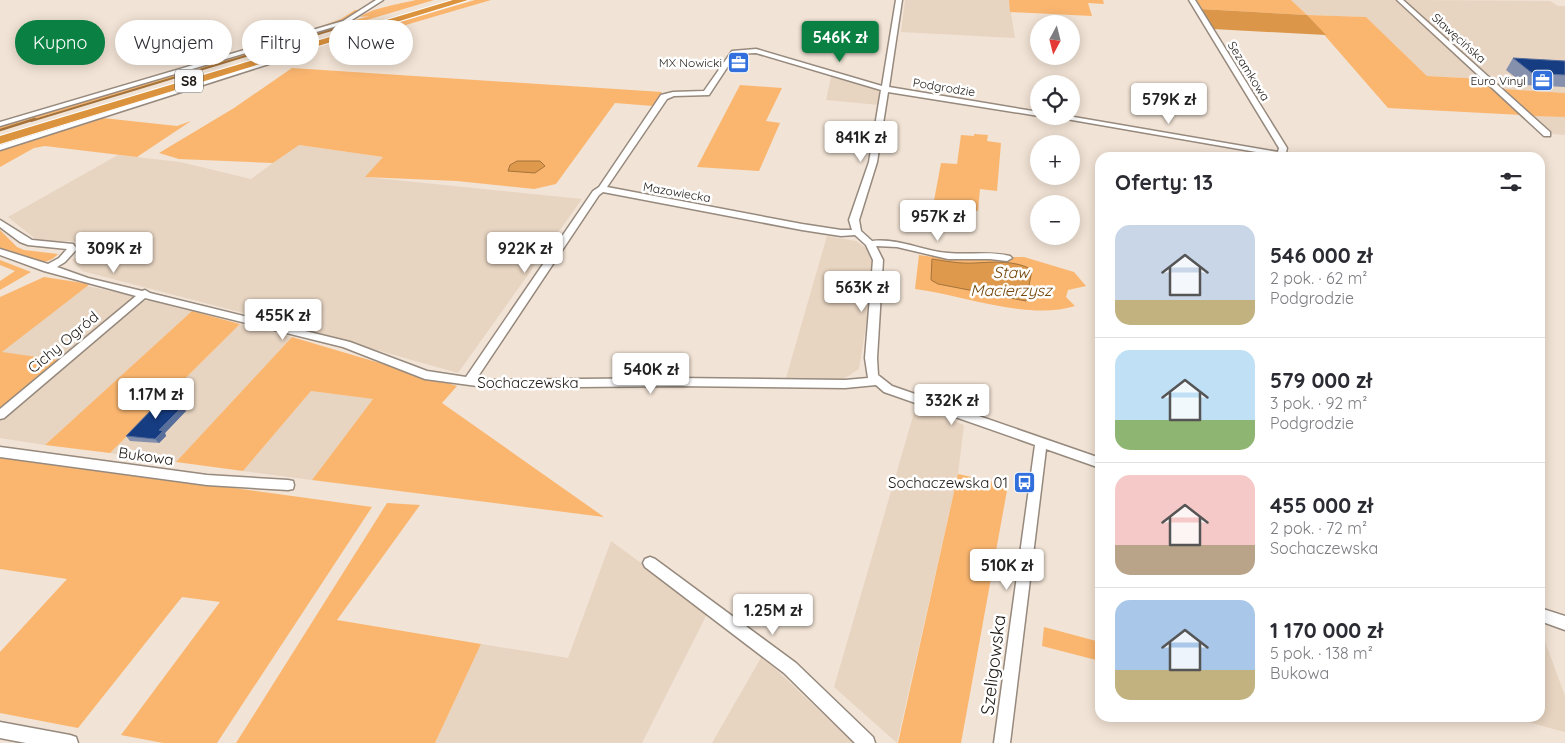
<!DOCTYPE html>
<html lang="pl">
<head>
<meta charset="utf-8">
<style>
	body { margin:0; font-family:Quicksand,sans-serif; background:#f2f2f3; color:#2b2b33; height:100vh; display:flex; flex-direction:column; font-size:19px; white-space:nowrap }
	* { box-sizing:border-box; margin:0 }
	p { font-size:16px; color:#7c7c81 }
	.icon { flex:none; width:28px; height:28px; fill:none; stroke:currentColor; stroke-width:2; stroke-linecap:round; stroke-linejoin:round }
	.map { position:relative; flex:1; overflow:hidden }
	.drawer { position:absolute; left:1095px; top:152px; width:450px; height:570px; display:flex; flex-direction:column; background:#fff; border-radius:15px; box-shadow:0 2px 12px #0003 }
	.drawer>* { flex:none }
	.hud { position:absolute; left:15px; top:20px; width:475px; height:45px; display:flex; gap:10px }
	.needle { width:32px; rotate:187deg }
	.controls { position:absolute; left:1030px; top:15px; display:grid; gap:10px }
	.controls a { display:grid; place-items:center; width:50px; height:50px; border-radius:50%; background:#fff; box-shadow:0 2px 12px #0003; font-size:25px }
	.price { position:absolute; translate:-50% -42px; padding:0 11px; border-radius:5px; background:#fff; color:#222; font-size:16px; line-height:32px; filter:drop-shadow(0 1px 2px #0008) }
	.price::after { content:''; position:absolute; left:50%; top:30px; width:15px; height:11px; margin-left:-8px; background:inherit; clip-path:polygon(0 0,100% 0,50% 100%) }
	.price.selected { background:#0b8043; color:#fff }
	ul { padding:0; list-style:none }
	li { display:flex; align-items:center; gap:15px; height:125px; padding:0 20px }
	li+li { border-top:1px solid #e1e1e2 }
	li span { display:grid; place-items:center; flex:none; width:140px; height:100px; border-radius:15px; color:#555 }
	li>.icon { margin-inline-start:auto }
	span .icon { width:60px; height:60px; fill:#fffc; stroke-width:1 }
	li b { font-size:21px }
	h2 { display:flex; justify-content:space-between; align-items:center; height:60px; padding:0 20px; font-size:21px }
	.chip { padding:0 18px; border-radius:22px; background:#fff; box-shadow:0 2px 12px #0003; font-size:18px; line-height:45px }
	.chip.selected { background:#0b8043; color:#fff }
	.map>svg:first-child { display:block }
	.built { fill:#e7d4c1 }
	.green { fill:#fab66f }
	.forest { fill:#db9649 }
	.water { fill:#de994c; stroke:#a4733b }
	.lines { fill:none; stroke-linecap:round; stroke-linejoin:round }
	.stream-far1 { stroke:#a4733b; stroke-width:2 }
	.stream { stroke:#a4733b; stroke-width:2.5 }
	.minor-casing { stroke:#96897d; stroke-width:3 }
	.highway-casing { stroke:#fff; stroke-width:2 }
	.minor { fill:#fff; fill-rule:evenodd }
	.highway { fill:#dc933e; fill-rule:evenodd }
	.wall { fill:#8490ac }
	.shaded-wall { fill:#586f9b }
	.building { fill:#163d82; stroke:#586f9b }
	.labels { text-anchor:middle; dominant-baseline:central; stroke-width:5; stroke-linejoin:round; paint-order:stroke }
	.far-street-label { font-size:12px; fill:#1e1914; stroke:#fff }
	.far-poi-label { font-size:12px; fill:#1e1914; stroke:#fff; text-anchor:end }
	.shield { fill:#fff; stroke:#625e5a; stroke-width:1 }
	.shield-label { font-size:14px; font-weight:bold; fill:#1e1914 }
	.street-label { font-size:15px; fill:#1e1914; stroke:#fff }
	.poi-label { font-size:15px; fill:#1e1914; stroke:#fff; text-anchor:end }
	.water-label { font-size:16px; font-style:italic; fill:#74470a; stroke:#fff }
	.near-street-label { font-size:18px; fill:#1e1914; stroke:#fff }
</style>
</head>
<body>
<div class="map">
<svg width="1565" height="743" viewBox="0 0 1565 743">
	<rect width="100%" height="100%" fill="#f1e3d5"/>
	<path class="built" d="M905 0H1009L1015 38 901 32Z
		M1291 0H1395L1483 79 1427 76 1366 17 1307 15Z
		M1403 0 1550 1 1558 6H1565V93L1503 89Z
		M832 73 882 89 879 105 826 100Z
		M1531 116 1565 117V135L1553 134Z
		M298 145 383 157 366 177 582 199 458 373 267 319 82 271 72 260 94 245 71 241H38L8 217 118 155 180 162 251 179Z
		M827 236 856 241 866 248 872 259V288L859 369 842 380 786 378Z
		M87 286 135 296 58 360 0 353Z
		M148 300 192 311 45 445 0 438V420L139 303Z
		M240 324 292 337 176 462 110 453Z
		M311 391 373 399 312 480 243 471Z
		M916 406 964 425 958 474 897 743 834 687Z
		M611 541 708 612 642 743H435L481 644 568 658Z
		M1540 628 1565 696V732L1511 718H1540Z
		M762 656 850 740 853 743H712Z"/>
	<path class="green" d="M416 0H434L0 129V126L369 16 360 17C372 8 399 4 416 0Z
		M475 0H491L334 46 328 43Z
		M1009 0H1103L1104 4 1088 3 1092 16 1010 12Z
		M1195 0H1291L1307 15 1366 17 1427 76 1483 79 1522 115 1388 108 1307 15 1200 9Z
		M355 10H363L336 23 191 64 319 27 341 19Z
		M292 68 662 92 653 106 615 103 556 184 534 189 457 181 365 177 383 157 299 145 273 163 179 159 159 153 234 108Z
		M740 85 782 88 766 121 780 123 759 171 697 167Z
		M1503 89 1565 93V117L1531 116Z
		M103 118 177 126 191 121 137 157 45 146 34 148 0 167V150Z
		M974 134 988 135 987 141 1001 143 997 191 980 189 978 211 933 206 941 163 957 164 961 135 974 136Z
		M0 230 17 247 24 250 58 254C42 272 18 256 0 248Z
		M919 255 941 258 1024 257 1074 272 1086 286 1068 290 1066 297 1075 306C1029 321 962 295 915 289Z
		M0 260 31 272 0 290V281L15 271 0 265Z
		M44 277 90 284 2 352 58 360 0 408V297Z
		M192 311 240 324 110 453 45 445Z
		M292 337 457 386 442 403 604 517 312 480 373 399 311 391 243 471 176 462Z
		M0 456 372 507 217 743H163L121 735 220 602 182 597 78 728 0 713V652L67 579 0 569Z
		M958 474 1008 485 961 743H898Z
		M387 503 420 505 337 620 481 644 435 743H236Z
		M1044 627 1100 642V661L1042 646Z"/>
	<path class="forest" d="M1200 9 1307 15 1326 35 1213 29Z"/>
	<path class="water" d="M517 161H540L545 166 535 173 508 171 510 165Z
		M932 259C945 261 961 264 975 263 992 262 1017 260 1032 270L1026 301 938 284 931 280Z"/>
	<g class="lines">
		<path class="stream-far1" d="M31 121 358 22"/>
		<path class="stream" d="M0 130 35 119"/>
		<defs>
			<path id="minor" d="M376 0H383L347 23 0 126V122L343 21Z
				M896 0H902L889 87 1039 112V116L888 92 877 162 859 220 861 231 872 241C899 238 922 251 948 253 969 255 990 251 1010 256L1012 258 1007 261 990 259H948L897 247 876 246 883 260 877 358 878 375 892 386 1100 458V468L1046 449 1010 743H994L1035 445 884 392 876 385 845 388 676 386 492 388 425 379 343 347 145 298 4 418 0 419V409L136 296 44 271 0 255V249L48 264 59 258 67 249 28 245 20 242 0 227V220L32 240 73 244 77 249 75 251 65 262 57 267 88 278 142 291 145 290 150 293 350 342 427 371 466 377 593 191 599 187 661 95 673 92 704 91 732 51 756 49 882 86ZM756 53 881 90 869 162 849 220 852 230H841L802 224 607 187 667 99 674 96 709 95 736 54ZM603 192 802 230 841 236 855 235 866 245 873 260 865 358 868 378 845 380 676 378 492 380 477 378 599 195Z
				M1189 0H1195L1287 148 1285 157 1049 116H1068L1278 152 1279 148Z
				M1397 0H1403L1550 132V136H1544Z
				M267 62 272 63 0 150V145Z
				M0 447 207 475 288 480 293 481 294 485 293 489 288 490 207 485 0 457Z
				M650 557 655 559 796 663 873 737 875 743H855L784 673 645 567 643 563 645 559Z
				M1540 608 1565 616V630L1540 621Z
				M0 722 70 735 76 737 78 743H26L0 738Z"/>
			<path id="highway" d="M453 0H468L0 144V136Z"/>
		</defs>
		<use href="#minor" class="minor-casing"/>
		<use href="#highway" class="highway-casing"/>
		<use href="#minor" class="minor"/>
		<use href="#highway" class="highway"/>
	</g>
	<path class="wall" d="M1513 58 1565 61V87L1525 85 1506 70Z
		M186 411 165 433 166 436 159 443 130 441 126 436Z"/>
	<path class="shaded-wall" d="M183 406 186 411 165 433 166 436 159 443 155 439 159 430Z"/>
	<path class="building" d="M1513 58 1565 61V75L1532 73Z
		M161 400 179 402 183 406 159 430 163 431 155 439 126 436Z"/>
	<defs>
		<symbol id="office-square" viewBox="-11 -11 22 22"><rect x="-9" y="-9" width="18" height="18" rx="4" fill="#306fdc" stroke="#fff"/><path d="M-6-3h4V-5.5h4V-3h4V5H-6ZM-1-4.5V-3h2v-1.5ZM-6 0V1H6V0Z" fill="#fff"/></symbol>
		<symbol id="bus-square" viewBox="-11 -11 22 22"><rect x="-9" y="-9" width="18" height="18" rx="4" fill="#306fdc" stroke="#fff"/><path d="M-5-6H5V4H4V6H2V4H-2V6H-4V4H-5ZM-3.5-4V0h7V-4ZM-3.5 1.2v1.5H-2V1.2ZM2 1.2v1.5H3.5V1.2Z" fill="#fff"/></symbol>
	</defs>
	<g fill-rule="evenodd">
		<use href="#office-square" x="726" y="50" width="25" height="25"/>
		<use href="#office-square" x="1530" y="68" width="25" height="25"/>
		<use href="#bus-square" x="1012" y="470" width="25" height="25"/>
	</g>
	<g class="labels">
		<g class="far-street-label">
			<text transform="translate(1459 38) rotate(42)">Sławęcińska</text>
			<text transform="translate(1249 71) rotate(58)">Sezamkowa</text>
			<text transform="translate(944 87) rotate(9)">Podgrodzie</text>
			<text transform="translate(677 192) rotate(10)">Mazowiecka</text>
		</g>
		<g class="far-poi-label">
			<text x="722" y="62">MX Nowicki</text>
			<text x="1526" y="80">Euro Vinyl</text>
		</g>
		<rect class="shield" x="175" y="69.5" width="28" height="23" rx="4"/>
		<g class="shield-label">
			<text x="189" y="81">S8</text>
		</g>
		<g class="street-label">
			<text transform="translate(63 342) rotate(-40)">Cichy Ogród</text>
			<text x="528" y="382">Sochaczewska</text>
			<text transform="translate(146 456) rotate(8)">Bukowa</text>
		</g>
		<g class="poi-label">
			<text x="1008" y="482">Sochaczewska 01</text>
		</g>
		<g class="water-label">
			<text x="1011" y="272">Staw<tspan x="1011" dy="18">Macierzysz</tspan></text>
		</g>
		<g class="near-street-label">
			<text transform="translate(993 665) rotate(-83)">Szeligowska</text>
		</g>
	</g>
</svg>
<div class="controls">
<a><svg class="needle" viewBox="-14 -14 28 28"><path d="M0-13l5 13h-10z" fill="#e53935"/><path d="M0 13l5-13h-10z" fill="#7c7c81"/></svg></a>
<a><svg class="icon" aria-label="locate" viewBox="0 0 24 24"><circle cx="12" cy="12" r="6"/><path d="M12 2v4M12 18v4M2 12h4M18 12h4"/></svg></a>
<a>+</a>
<a>−</a>
</div>
<b class="price selected" style="left:840px;top:63px">546K zł</b>
<b class="price" style="left:1169px;top:125px">579K zł</b>
<b class="price" style="left:861px;top:163px">841K zł</b>
<b class="price" style="left:938px;top:242px">957K zł</b>
<b class="price" style="left:114px;top:274px">309K zł</b>
<b class="price" style="left:525px;top:274px">922K zł</b>
<b class="price" style="left:862px;top:313px">563K zł</b>
<b class="price" style="left:283px;top:341px">455K zł</b>
<b class="price" style="left:651px;top:395px">540K zł</b>
<b class="price" style="left:156px;top:420px">1.17M zł</b>
<b class="price" style="left:952px;top:426px">332K zł</b>
<b class="price" style="left:1007px;top:591px">510K zł</b>
<b class="price" style="left:773px;top:636px">1.25M zł</b>
<div class="hud">
<a class="chip selected">Kupno</a>
<a class="chip">Wynajem</a>
<a class="chip">Filtry</a>
<a class="chip">Nowe</a>
</div>
<section class="drawer">
<h2>Oferty: 13<svg class="icon" aria-label="filters" viewBox="0 0 24 24"><path d="M4 7h16M4 17h16"/><circle cx="9" cy="7" r="2"/><circle cx="15" cy="17" r="2"/></svg></h2>
<ul>
<li><span style="background:linear-gradient(#c9d6e8 75%,#c2b280 0)"><svg class="icon" aria-label="home" viewBox="0 0 24 24"><path d="M3 11l9-7 9 7M6 9v11h12V9"/></svg></span><div><b>546 000 zł</b><p>2 pok. · 62 m²</p><p>Podgrodzie</p></div></li>
<li><span style="background:linear-gradient(#bfe0f5 70%,#8fb573 0)"><svg class="icon" aria-label="home" viewBox="0 0 24 24"><path d="M3 11l9-7 9 7M6 9v11h12V9"/></svg></span><div><b>579 000 zł</b><p>3 pok. · 92 m²</p><p>Podgrodzie</p></div></li>
<li><span style="background:linear-gradient(#f6c9c9 70%,#b9a48a 0)"><svg class="icon" aria-label="home" viewBox="0 0 24 24"><path d="M3 11l9-7 9 7M6 9v11h12V9"/></svg></span><div><b>455 000 zł</b><p>2 pok. · 72 m²</p><p>Sochaczewska</p></div></li>
<li><span style="background:linear-gradient(#a9c7e8 70%,#c2b280 0)"><svg class="icon" aria-label="home" viewBox="0 0 24 24"><path d="M3 11l9-7 9 7M6 9v11h12V9"/></svg></span><div><b>1 170 000 zł</b><p>5 pok. · 138 m²</p><p>Bukowa</p></div></li>
</ul>
</section>
</div>
</body>
</html>
